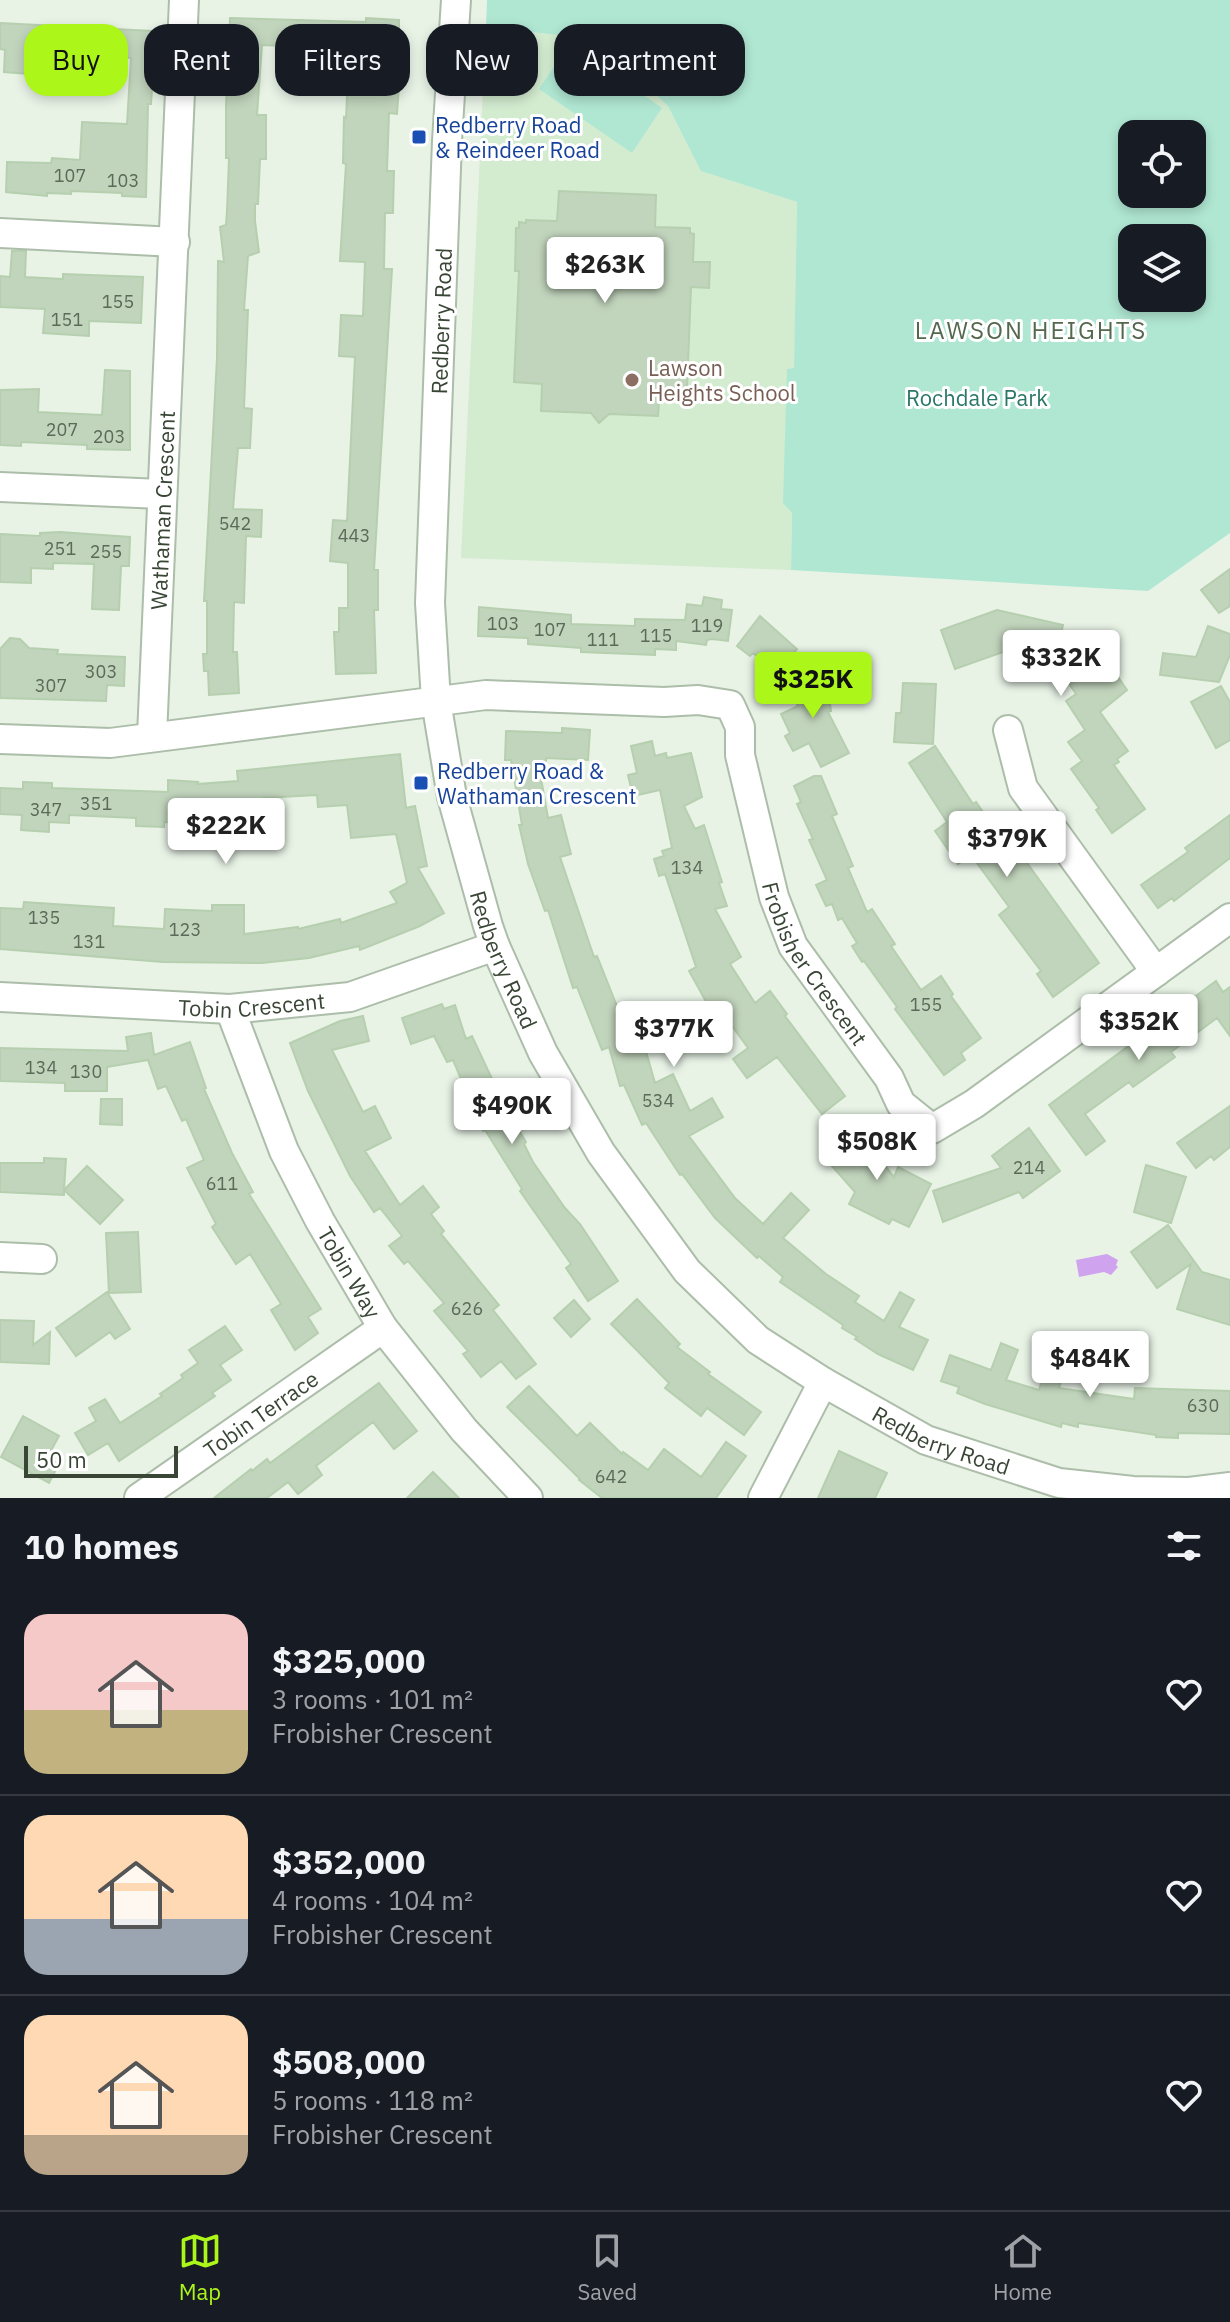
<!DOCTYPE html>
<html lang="en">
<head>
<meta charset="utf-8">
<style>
	body { margin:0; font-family:"IBM Plex Sans",sans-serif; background:#20242c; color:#f1f3f6; height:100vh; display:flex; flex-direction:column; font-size:30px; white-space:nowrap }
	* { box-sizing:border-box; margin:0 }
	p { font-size:26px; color:#9ea1a6 }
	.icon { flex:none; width:44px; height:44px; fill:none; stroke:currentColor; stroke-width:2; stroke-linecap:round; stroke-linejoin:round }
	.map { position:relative; height:1498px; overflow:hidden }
	.details { display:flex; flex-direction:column; background:#171b24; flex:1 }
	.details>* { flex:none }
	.hud { position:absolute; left:24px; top:24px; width:800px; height:72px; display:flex; gap:16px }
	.tools { position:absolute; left:1118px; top:120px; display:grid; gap:16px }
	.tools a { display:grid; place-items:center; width:88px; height:88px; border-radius:16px; background:#171b24; box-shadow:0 4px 12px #0003; font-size:40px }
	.scale { position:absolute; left:24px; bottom:20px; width:154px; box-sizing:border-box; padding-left:8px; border:4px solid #394636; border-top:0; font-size:22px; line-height:28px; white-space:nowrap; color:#394636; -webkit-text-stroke:6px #fff; paint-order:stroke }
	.price { position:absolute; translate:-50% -68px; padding:0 18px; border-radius:8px; background:#fff; color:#222; font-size:26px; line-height:52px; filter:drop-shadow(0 2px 4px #0008) }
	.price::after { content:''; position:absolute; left:50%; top:48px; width:24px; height:18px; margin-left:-12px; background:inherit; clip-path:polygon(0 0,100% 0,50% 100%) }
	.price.selected { background:#adf61a; color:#111 }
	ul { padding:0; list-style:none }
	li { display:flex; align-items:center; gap:24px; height:200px; padding:0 24px }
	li+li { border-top:2px solid #363941 }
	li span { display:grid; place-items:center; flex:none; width:224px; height:160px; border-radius:24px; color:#555 }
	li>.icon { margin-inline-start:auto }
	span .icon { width:96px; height:96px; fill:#fffc; stroke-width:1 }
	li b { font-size:34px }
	h2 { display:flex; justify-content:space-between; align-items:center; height:96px; padding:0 24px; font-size:34px }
	.tag { padding:0 28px; border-radius:24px; background:#171b24; box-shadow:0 4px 12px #0003; font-size:28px; line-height:72px }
	.tag.selected { background:#adf61a; color:#111 }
	.tab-bar { display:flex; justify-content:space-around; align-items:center; height:112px; border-top:2px solid #363941; background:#171b24; font-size:22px; color:#9ea1a6 }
	.tab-bar a { display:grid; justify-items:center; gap:4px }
	.tab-bar .selected { color:#adf61a }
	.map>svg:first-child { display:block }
	.education { fill:#d3ecd0 }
	.green { fill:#b0e7d3; fill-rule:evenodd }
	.water { fill:#d0a3ef }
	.building { fill:#c1d4bc; stroke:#b6cfaf; stroke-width:2 }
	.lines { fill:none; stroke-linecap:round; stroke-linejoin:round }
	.minor-casing { stroke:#acbea9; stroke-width:32 }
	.minor { stroke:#fff; stroke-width:28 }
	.transit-dot { fill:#1a4fb4; stroke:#fff; stroke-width:3 }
	.education-dot { fill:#8d6e63; stroke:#fff; stroke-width:3 }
	.labels { text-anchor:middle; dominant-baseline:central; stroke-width:6; stroke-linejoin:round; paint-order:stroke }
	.number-label { font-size:18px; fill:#5b6a58 }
	.transit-label { font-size:22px; fill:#164399; stroke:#fff; text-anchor:start }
	.street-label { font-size:22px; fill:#394636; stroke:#fff }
	.education-label { font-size:22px; fill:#785e54; stroke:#fff; text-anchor:start }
	.park-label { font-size:22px; fill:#2a7768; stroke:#fff }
	.neighbourhood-label { font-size:24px; letter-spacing:2px; fill:#53684d; stroke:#fff }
</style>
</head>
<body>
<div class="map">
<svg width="1230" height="1498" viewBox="0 0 1230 1498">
	<rect width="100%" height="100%" fill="#e8f3e6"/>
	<path class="education" d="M486 27 576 37 616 58 668 106 702 171 797 202 791 570 461 558Z"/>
	<path class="green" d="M487 0H1230V533L1148 591 791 570 792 513 783 503 787 369 794 368 797 202 701 171 668 106 616 58 576 37 486 27ZM1192 134V194H1132V134ZM1132 238H1192V298H1132Z
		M573 38 636 81 632 87 662 108 632 153 539 89Z"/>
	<path class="water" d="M1107 1254 1118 1260 1116 1265 1118 1267 1111 1275 1104 1272 1079 1277 1076 1260Z"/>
	<path class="building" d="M230 18 366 22V18L399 20V34L402 40 397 114 389 113 387 171H394L393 213H385L384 269H392L374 570H378V610H374L376 673 336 674 334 632H339V608H348V563L330 561 333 520 347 521 350 459 355 357 339 356 341 315 363 316 365 262 340 261 346 164 343 163 344 117 346 118 349 54 327 53V48L262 45 257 115H266V159H260L258 204H255V221L259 252 248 256 244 310H248L244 408 252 409 250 448H238L233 509 262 510 261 537 246 536 244 603 234 602 233 652H237L239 693 209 695 208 671H204L203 654H207V601H204L217 358 218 261 224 262 220 227 226 225 227 211 229 158H226V105Z
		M0 23 152 31 149 77H153L151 104H148L146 197 122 196V193L71 191V194L47 193V196L6 192 7 162 51 163 52 158 80 160 82 122 127 124 131 58 95 56 94 79 4 72 5 50 0 49Z
		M559 191 656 195 655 227 690 228V233L694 234 693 262H710L709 288 691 287 687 390 660 388 658 416 609 414 599 423 591 413 541 411 542 384 514 382 519 271H515L516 228H519V222L526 223V220L557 221Z
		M12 251H26L25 277 63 279V274L143 277 141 323 89 321V336L43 333 45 309 0 307V276L10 277Z
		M105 370 130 371V450L87 449V445L21 442V446L0 445V390L39 389 38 412 102 415Z
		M60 532 130 537 129 566H121L119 610 92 609 94 564 53 563V569L31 568V583L0 582V534L40 536V533Z
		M1230 569V606L1219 613 1201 590Z
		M704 597 722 600 721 609 732 610 728 641 712 639 707 640 706 645 676 641V650L655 649V655L581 652V648L528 644V638L478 636 479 607 571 615V624L635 626V619L685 620 687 604 702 606Z
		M997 610 1063 625 1060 638 1069 641 1062 671 1097 646 1127 690 1100 712 1128 751 1117 759 1119 762 1114 765 1145 809 1112 833 1096 810 1099 808 1071 769 1082 761 1068 742 1085 730 1066 701 1076 694 1061 672 1017 659 1020 646 955 669 941 630Z
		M760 616 797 649 778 673 753 653 750 656 737 646Z
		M1208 626 1230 634V655L1219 682 1160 675 1163 653 1196 657Z
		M10 638 20 639 29 648 58 650 57 654 125 657 124 686 107 685 106 701 0 698V649Z
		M812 669 830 704 831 711 828 712 849 753 821 767 809 743 793 751 785 736 790 733 781 714 798 706 786 682Z
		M903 683 936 684 933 744 894 742 896 713H901Z
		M1221 686 1230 702V740L1216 748 1191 702Z
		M562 728 590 730 588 760 546 758V761H538L548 818 561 815 571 854 560 857 594 957 597 956 632 1044 643 1041 655 1083 673 1074 690 1111 712 1098 723 1117 689 1136 735 1198 763 1224 791 1193 809 1210 783 1238 826 1274 859 1296 855 1302 884 1321 900 1292 914 1300 899 1327 928 1340 913 1370 878 1354 855 1339 857 1337 842 1328 843 1325 780 1282 783 1277 759 1256 757 1258 715 1218 682 1174 680 1175 646 1123 642 1125 624 1085 620 1086 609 1047 602 1050 577 987 573 988 548 910 545 911 528 864 519 825H522L511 760H505L506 731 562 733Z
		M652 741 655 756 666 753 667 758 691 753 702 797 684 806 695 829 704 825 722 882 719 883 727 906 715 909 741 957 730 964 755 1003 770 991 787 1014 785 1016 845 1096 822 1114 777 1057 747 1078 733 1059 748 1048 716 1004 709 1007 689 971 696 967 665 874 659 876 654 859 664 856 662 851 672 848 660 790 633 796 628 775 637 773 631 746Z
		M935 746 973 804 976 802 1004 843 1007 841 1022 862 1025 860 1099 963 1053 997 1037 974 1041 971 999 915 1009 907 971 855 958 864 935 831 947 822 909 763Z
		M400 754 406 808 415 806 427 866 418 868 444 913 420 926 360 950 359 946 309 958 262 963 163 962 0 949V908L23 909 24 902 114 908 113 926 164 929 165 909 212 911V905H244V934L298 927V929L340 919 341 923 397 903 390 892 407 883 396 834 351 838 347 805 318 807 317 795 263 798 264 828 241 829V825L164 822V827L136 826V818L69 815V823L49 822V832L21 830 22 815 0 814V788L23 789V782L52 783V788L168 792V780L198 782 197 784 238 781 237 771Z
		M814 776H821L837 814 832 816 853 866 848 868 867 912 872 909 895 944 891 946 921 990 941 976 953 994 951 996 981 1038 961 1053 965 1060 944 1075 895 1009 897 1007 864 961 862 962 852 946 857 943 842 918 838 920 832 904 826 906 816 885 827 880 809 840 813 839 797 804 801 802 794 786Z
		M1230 815V858L1174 901 1172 898 1158 908 1141 885 1188 852 1185 848Z
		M1216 981 1223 992 1230 987V1036L1217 1018 1171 1052 1175 1057 1133 1087 1129 1082 1085 1114 1105 1141 1086 1155 1049 1105Z
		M442 1004 444 1009 455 1005 466 1039 472 1036 507 1111 526 1142 524 1144 533 1162 565 1208 580 1224 618 1281 588 1301 566 1268 571 1264 520 1191 522 1189 485 1130 483 1131 453 1060 447 1062 434 1036 411 1044 402 1018Z
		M363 1016 369 1041 332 1050 363 1112 375 1106 391 1138 365 1151 400 1205 423 1186 439 1207 431 1214 444 1231 441 1234 499 1305 493 1310 536 1364 516 1379 501 1361 481 1377 463 1354 468 1351 434 1311 444 1303 408 1261 404 1264 389 1246 402 1236 380 1208 374 1212 350 1176 308 1091 290 1043 340 1021Z
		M151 1033 154 1055 190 1042 206 1088 204 1089 232 1153 253 1192 249 1194 321 1309 308 1317 318 1333 295 1350 271 1310 281 1304 250 1254 236 1264 212 1227 216 1224 187 1168 204 1160 186 1119 182 1121 166 1086 158 1089 148 1060 107 1067V1091H65V1083L0 1081V1048L128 1051 126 1037Z
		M101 1099H122V1125L100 1124Z
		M1230 1106V1147L1214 1160 1211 1156 1196 1168 1177 1143Z
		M1029 1128 1060 1171 1023 1198 1019 1192 943 1222 933 1191 1001 1168 992 1156Z
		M856 1130 894 1177 898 1167 931 1184 909 1227 892 1219 889 1224 849 1204 855 1192 824 1157Z
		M44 1158 66 1159 64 1190 87 1166 123 1200 100 1224 64 1190V1195L0 1192V1163H44Z
		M1146 1165 1186 1177 1171 1223 1134 1212Z
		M1168 1225 1202 1272 1230 1280V1325L1177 1309 1191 1264 1157 1288 1131 1252Z
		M138 1232 141 1292 109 1293 106 1233Z
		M107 1292 130 1329 115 1339 110 1332 76 1356 56 1328Z
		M637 1299 680 1344 677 1347 710 1372 708 1374 761 1412 744 1435 707 1408 701 1416 665 1388 669 1383 611 1324Z
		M574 1300 590 1319 571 1337 554 1318Z
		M0 1320 34 1321 33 1345 50 1332 49 1364 0 1362Z
		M225 1326 242 1350 220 1365 231 1380 212 1393 215 1396 119 1461 108 1443 88 1455 75 1433 96 1421 89 1408 105 1399 120 1423 162 1396 160 1394 183 1378 181 1375 198 1363 189 1350Z
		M1054 1339 1072 1345 1059 1388 1134 1399 1135 1388 1230 1391V1434L1178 1433V1438L1156 1437V1435L1078 1423V1427L1062 1423 1061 1427 985 1404 957 1393 959 1387 941 1381 950 1355 991 1370 1001 1343 1018 1350 1006 1380 1039 1390Z
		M379 1383 417 1431 394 1449 373 1422 316 1466 322 1475 298 1494 288 1482 267 1498H214L251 1469 252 1471 267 1459 270 1463Z
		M529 1386 577 1436 590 1423 622 1454 623 1452 648 1470 664 1449 701 1477 726 1442 746 1456 716 1498H602L579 1480 580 1479 507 1407Z
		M23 1416 59 1436 47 1458 59 1464 49 1483 1 1457Z
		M839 1451 887 1473 875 1498H818Z
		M433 1472 459 1498H407Z"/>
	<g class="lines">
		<defs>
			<g id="minor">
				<path id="s1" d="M456 0 447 141 430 603 436 701 452 797 488 926 495 946 543 1053 601 1153 687 1271 758 1340 823 1382 926 1440 1059 1483 1133 1491 1189 1492 1230 1487"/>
				<path d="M0 233 175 242"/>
				<path d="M0 487 161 494"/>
				<path d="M1008 730 1023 788 1156 972"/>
				<path id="s2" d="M152 736 184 0"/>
				<path id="s3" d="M0 739 110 743 486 695 664 702 698 700 730 705 740 727V755L774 897 793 946 889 1078 901 1104 932 1129 974 1104 1230 918"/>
				<path id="s4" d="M0 997 230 1009 350 997 495 946"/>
				<path id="s5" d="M230 1009 284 1151 320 1221 383 1328 464 1430 528 1498"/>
				<path d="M0 1257 42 1259"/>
				<path id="s6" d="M139 1498 383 1328"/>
				<path d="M763 1498 823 1382"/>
			</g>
		</defs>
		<use href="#minor" class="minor-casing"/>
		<use href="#minor" class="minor"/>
	</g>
	<g class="transit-dot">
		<rect x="411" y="129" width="16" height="16" rx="4"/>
		<rect x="413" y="775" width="16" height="16" rx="4"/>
	</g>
	<circle class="education-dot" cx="632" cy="380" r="8"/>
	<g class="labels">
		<g class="number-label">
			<text x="70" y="175">107</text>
			<text x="123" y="180">103</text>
			<text x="118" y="301">155</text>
			<text x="67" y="319">151</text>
			<text x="62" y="429">207</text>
			<text x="109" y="436">203</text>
			<text x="235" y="523">542</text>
			<text x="354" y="535">443</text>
			<text x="60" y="548">251</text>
			<text x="106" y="551">255</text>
			<text x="503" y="623">103</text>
			<text x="707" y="625">119</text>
			<text x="550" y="629">107</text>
			<text x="656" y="635">115</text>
			<text x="603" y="639">111</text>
			<text x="101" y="671">303</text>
			<text x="51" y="685">307</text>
			<text x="96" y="803">351</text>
			<text x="46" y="809">347</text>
			<text x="687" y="867">134</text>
			<text x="44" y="917">135</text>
			<text x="185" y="929">123</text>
			<text x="89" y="941">131</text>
			<text x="926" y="1004">155</text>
			<text x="41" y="1067">134</text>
			<text x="86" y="1071">130</text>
			<text x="658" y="1100">534</text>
			<text x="1029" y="1167">214</text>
			<text x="222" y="1183">611</text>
			<text x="467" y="1308">626</text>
			<text x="1203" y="1405">630</text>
			<text x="611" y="1476">642</text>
		</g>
		<g class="transit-label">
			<text x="435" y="124">Redberry Road<tspan x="435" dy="25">&amp; Reindeer Road</tspan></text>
			<text x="437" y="770">Redberry Road &amp;<tspan x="437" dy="25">Wathaman Crescent</tspan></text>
		</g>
		<g class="street-label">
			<text transform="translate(441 321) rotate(-88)">Redberry Road</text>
			<text stroke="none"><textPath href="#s2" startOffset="226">Wathaman Crescent</textPath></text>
			<text stroke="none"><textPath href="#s1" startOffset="970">Redberry Road</textPath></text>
			<text stroke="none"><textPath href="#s3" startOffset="1010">Frobisher Crescent</textPath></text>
			<text stroke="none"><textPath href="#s4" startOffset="252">Tobin Crescent</textPath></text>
			<text stroke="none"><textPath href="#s5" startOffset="290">Tobin Way</textPath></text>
			<text stroke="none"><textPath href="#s6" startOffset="148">Tobin Terrace</textPath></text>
			<text stroke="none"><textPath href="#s1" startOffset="1642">Redberry Road</textPath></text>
		</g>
		<g class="education-label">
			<text x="648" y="367">Lawson<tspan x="648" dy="25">Heights School</tspan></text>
		</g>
		<g class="park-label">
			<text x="977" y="397">Rochdale Park</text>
		</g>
		<g class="neighbourhood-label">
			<text x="1031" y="330">LAWSON HEIGHTS</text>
		</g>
	</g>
</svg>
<div class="tools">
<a><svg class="icon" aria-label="locate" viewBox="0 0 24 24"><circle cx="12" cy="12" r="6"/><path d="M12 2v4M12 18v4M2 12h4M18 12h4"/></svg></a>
<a><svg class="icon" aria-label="layers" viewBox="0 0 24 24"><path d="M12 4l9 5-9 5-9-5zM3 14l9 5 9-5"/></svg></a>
</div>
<div class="scale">50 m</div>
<b class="price" style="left:605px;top:305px">$263K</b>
<b class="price" style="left:1061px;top:698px">$332K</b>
<b class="price selected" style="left:813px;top:720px">$325K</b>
<b class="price" style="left:226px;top:866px">$222K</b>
<b class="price" style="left:1007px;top:879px">$379K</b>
<b class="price" style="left:1139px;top:1062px">$352K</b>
<b class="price" style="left:674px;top:1069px">$377K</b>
<b class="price" style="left:512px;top:1146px">$490K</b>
<b class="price" style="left:877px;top:1182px">$508K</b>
<b class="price" style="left:1090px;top:1399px">$484K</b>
<div class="hud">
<a class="tag selected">Buy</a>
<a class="tag">Rent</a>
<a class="tag">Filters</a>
<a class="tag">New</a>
<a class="tag">Apartment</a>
</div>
</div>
<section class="details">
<h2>10 homes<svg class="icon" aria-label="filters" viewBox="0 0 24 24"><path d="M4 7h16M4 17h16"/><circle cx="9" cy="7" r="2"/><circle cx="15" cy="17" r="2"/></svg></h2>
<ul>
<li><span style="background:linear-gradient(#f6c9c9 60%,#c2b280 0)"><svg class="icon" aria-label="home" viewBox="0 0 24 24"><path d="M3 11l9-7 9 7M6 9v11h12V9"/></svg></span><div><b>$325,000</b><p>3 rooms · 101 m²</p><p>Frobisher Crescent</p></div><svg class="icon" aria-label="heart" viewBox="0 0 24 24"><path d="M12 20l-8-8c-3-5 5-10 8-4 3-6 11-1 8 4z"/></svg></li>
<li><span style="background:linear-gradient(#ffd9b3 65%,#9aa5b1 0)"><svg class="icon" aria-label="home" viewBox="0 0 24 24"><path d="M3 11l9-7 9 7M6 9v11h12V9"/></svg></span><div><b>$352,000</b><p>4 rooms · 104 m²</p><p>Frobisher Crescent</p></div><svg class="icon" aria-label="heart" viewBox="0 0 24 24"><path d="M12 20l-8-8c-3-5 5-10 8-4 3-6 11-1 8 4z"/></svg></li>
<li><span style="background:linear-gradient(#ffd9b3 75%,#b9a48a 0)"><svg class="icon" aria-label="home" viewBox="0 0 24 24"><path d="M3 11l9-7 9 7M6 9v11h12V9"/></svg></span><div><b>$508,000</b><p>5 rooms · 118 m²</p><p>Frobisher Crescent</p></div><svg class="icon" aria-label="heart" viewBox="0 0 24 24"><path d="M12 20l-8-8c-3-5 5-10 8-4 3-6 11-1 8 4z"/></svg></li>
</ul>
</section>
<nav class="tab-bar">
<a class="selected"><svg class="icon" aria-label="map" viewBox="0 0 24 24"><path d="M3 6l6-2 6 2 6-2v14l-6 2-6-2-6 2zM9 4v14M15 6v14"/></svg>Map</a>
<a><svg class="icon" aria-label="saved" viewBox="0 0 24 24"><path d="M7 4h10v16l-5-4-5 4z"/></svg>Saved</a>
<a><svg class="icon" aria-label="home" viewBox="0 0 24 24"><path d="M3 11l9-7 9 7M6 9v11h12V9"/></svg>Home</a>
</nav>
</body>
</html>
